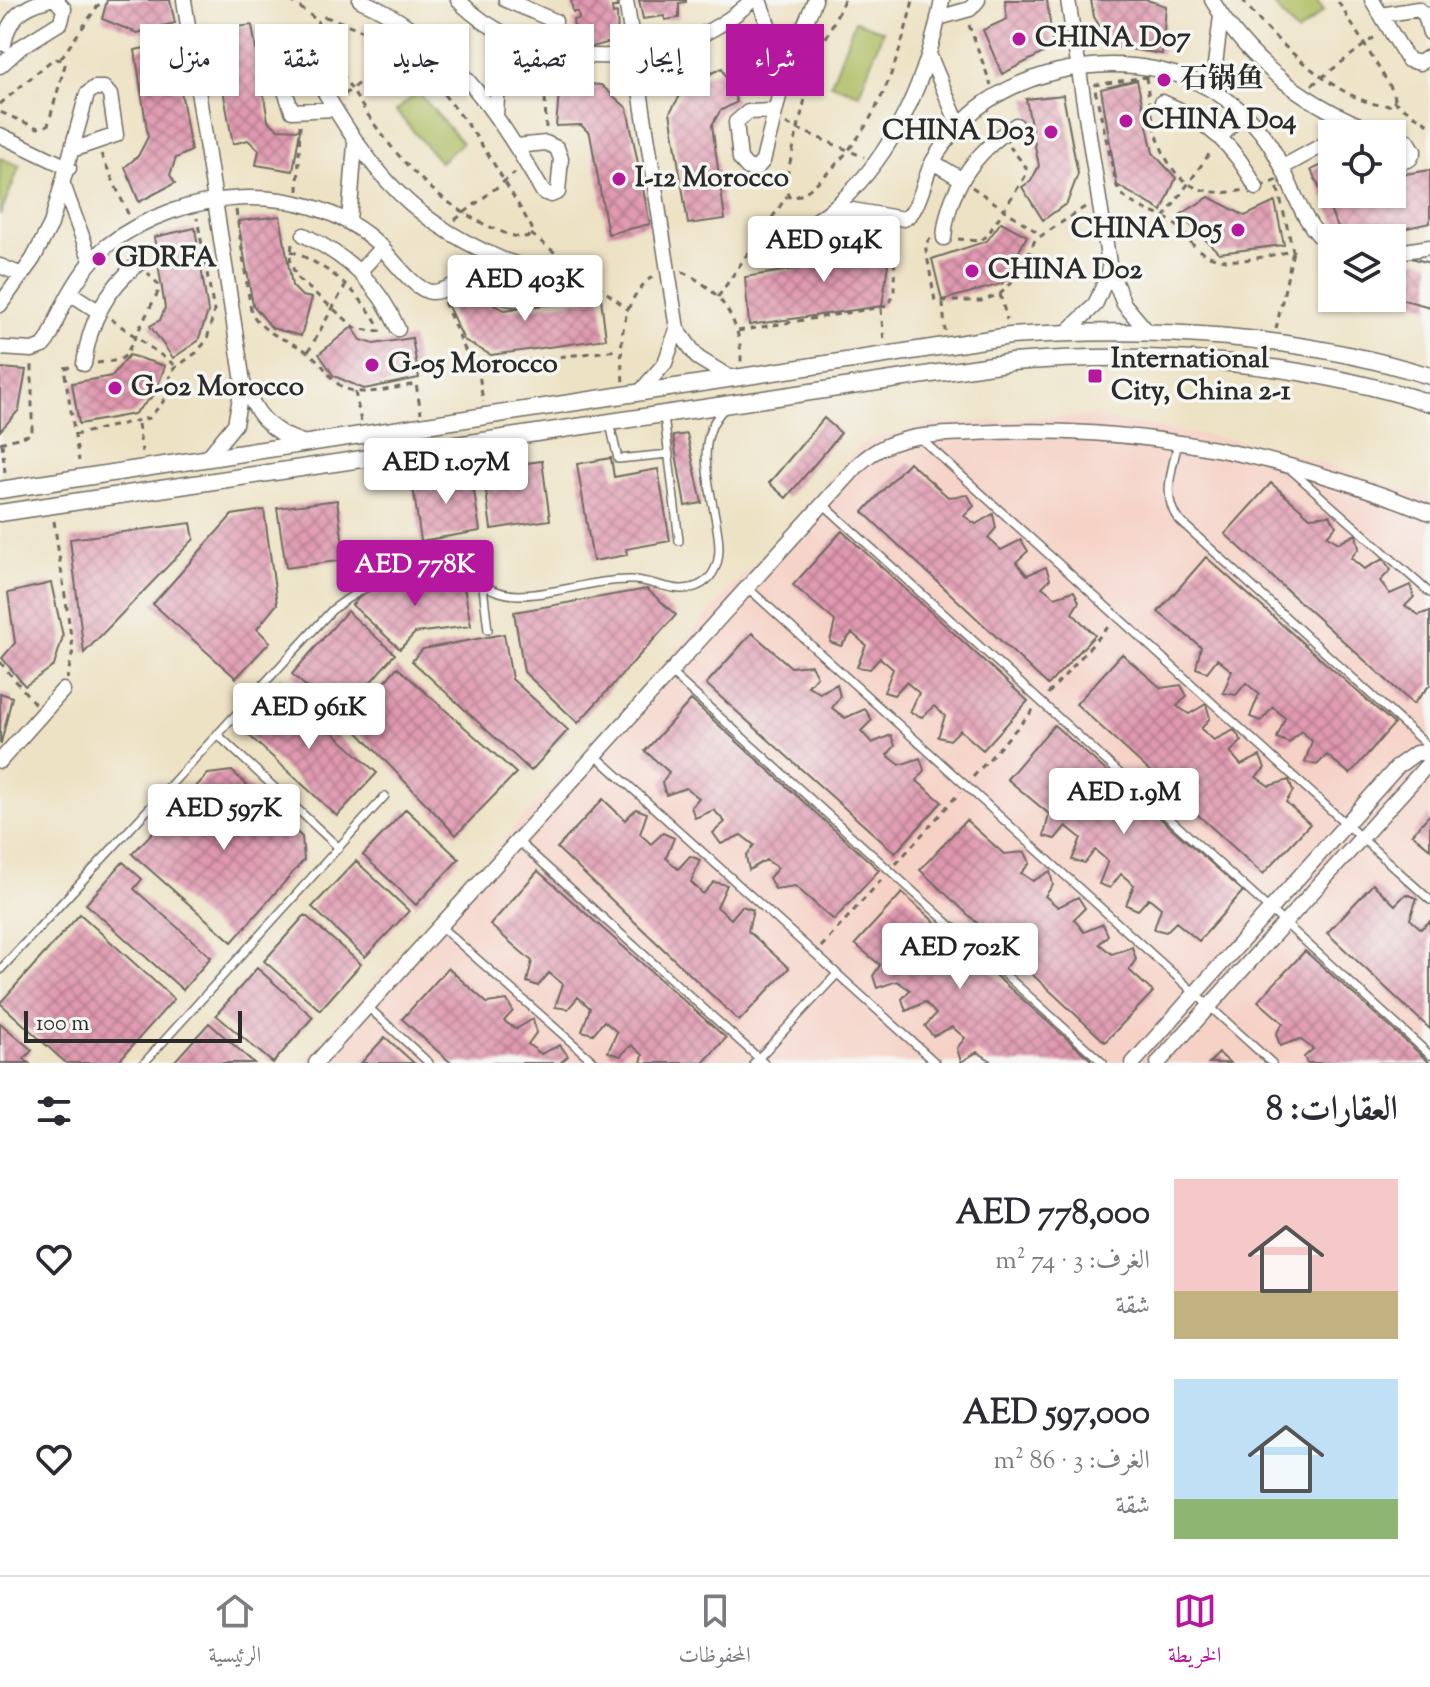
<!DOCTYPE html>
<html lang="ar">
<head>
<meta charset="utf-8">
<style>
	body { margin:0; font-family:"Sorts Mill Goudy",Amiri,"Noto Serif SC",serif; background:#f7f7f7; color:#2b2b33; direction:rtl; height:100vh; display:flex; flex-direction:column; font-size:30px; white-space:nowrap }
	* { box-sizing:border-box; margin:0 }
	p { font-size:26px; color:#7c7c81 }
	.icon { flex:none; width:44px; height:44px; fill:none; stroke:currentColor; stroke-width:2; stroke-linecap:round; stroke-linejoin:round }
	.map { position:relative; height:1063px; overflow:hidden; direction:ltr }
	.details { display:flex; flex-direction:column; background:#fff; flex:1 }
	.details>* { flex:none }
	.top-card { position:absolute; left:24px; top:24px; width:800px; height:72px; direction:rtl; display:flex; gap:16px }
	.buttons { position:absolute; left:1318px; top:120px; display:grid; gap:16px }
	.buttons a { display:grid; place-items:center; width:88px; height:88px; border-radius:0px; background:#fff; box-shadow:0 2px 6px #0004; font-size:40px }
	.scale { position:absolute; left:24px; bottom:20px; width:218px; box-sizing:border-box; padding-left:8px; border:4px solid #2b2b2b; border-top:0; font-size:22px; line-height:28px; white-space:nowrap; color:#2b2b2b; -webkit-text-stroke:6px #f6f6f2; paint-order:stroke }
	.price { position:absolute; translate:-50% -68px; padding:0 18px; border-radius:8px; background:#fff; color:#222; font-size:26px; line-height:52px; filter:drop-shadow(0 2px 4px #0008) }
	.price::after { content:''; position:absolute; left:50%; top:48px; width:24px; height:18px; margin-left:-12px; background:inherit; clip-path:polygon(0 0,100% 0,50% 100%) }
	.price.current { background:#b5179e; color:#fff }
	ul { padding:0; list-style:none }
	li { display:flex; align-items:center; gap:24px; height:200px; padding:0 32px }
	li span { display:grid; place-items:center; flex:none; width:224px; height:160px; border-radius:0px; color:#555 }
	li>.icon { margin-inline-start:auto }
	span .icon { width:96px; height:96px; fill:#fffc; stroke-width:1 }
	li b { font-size:34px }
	h2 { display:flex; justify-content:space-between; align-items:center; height:96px; padding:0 32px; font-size:34px }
	.chip { padding:0 28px; border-radius:0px; background:#fff; box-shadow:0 2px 6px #0004; font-size:28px; line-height:72px }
	.chip.current { background:#b5179e; color:#fff }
	.tab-bar { display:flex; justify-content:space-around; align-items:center; height:112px; border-top:2px solid #e1e1e2; background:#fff; font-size:22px; color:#7c7c81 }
	.tab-bar a { display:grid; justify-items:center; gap:4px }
	.tab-bar .current { color:#b5179e }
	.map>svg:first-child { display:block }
	.built { fill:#f6d1c6 }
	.pitch { fill:#adbc5f; stroke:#6c7445; stroke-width:2 }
	.building { fill:url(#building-cross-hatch) }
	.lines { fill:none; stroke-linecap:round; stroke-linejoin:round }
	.service-casing { stroke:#6f6b61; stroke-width:10 }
	.minor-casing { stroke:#6f6b61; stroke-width:17 }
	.tertiary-casing { stroke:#6f6b61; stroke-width:19 }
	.path { stroke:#6f6b61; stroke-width:3; stroke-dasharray:6 6; stroke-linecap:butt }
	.service { stroke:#fff; stroke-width:7 }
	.minor { stroke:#fff; stroke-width:14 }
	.tertiary { stroke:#fff; stroke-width:16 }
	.poi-dot { fill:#b5179e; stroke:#f6f6f2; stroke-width:3 }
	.labels { text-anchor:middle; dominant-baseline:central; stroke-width:7; stroke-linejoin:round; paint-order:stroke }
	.poi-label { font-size:28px; font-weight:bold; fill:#2b2b2b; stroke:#f6f6f2; text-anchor:start }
</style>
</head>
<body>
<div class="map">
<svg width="1430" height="1063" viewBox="0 0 1430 1063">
	<defs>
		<pattern id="building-cross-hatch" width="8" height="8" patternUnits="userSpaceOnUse" patternTransform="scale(2)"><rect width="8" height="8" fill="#e099b0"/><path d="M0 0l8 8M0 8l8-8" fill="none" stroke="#b67d8f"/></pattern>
	</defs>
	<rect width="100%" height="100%" fill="#f6f6f2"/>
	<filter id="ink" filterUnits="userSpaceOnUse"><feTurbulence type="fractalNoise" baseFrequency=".0125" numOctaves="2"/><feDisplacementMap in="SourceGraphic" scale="16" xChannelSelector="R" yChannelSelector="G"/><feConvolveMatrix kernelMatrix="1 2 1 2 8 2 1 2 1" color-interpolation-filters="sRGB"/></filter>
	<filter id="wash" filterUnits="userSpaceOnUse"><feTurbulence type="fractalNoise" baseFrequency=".006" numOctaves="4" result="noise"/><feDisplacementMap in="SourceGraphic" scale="32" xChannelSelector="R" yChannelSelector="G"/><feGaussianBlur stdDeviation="1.8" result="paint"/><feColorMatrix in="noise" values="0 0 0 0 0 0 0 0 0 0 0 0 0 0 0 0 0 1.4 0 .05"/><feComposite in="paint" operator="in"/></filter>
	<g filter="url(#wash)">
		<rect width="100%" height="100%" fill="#ede2c4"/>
		<path class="built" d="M1083 416 1265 445 1430 498V1063H302L865 441 931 425Z"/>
		<path class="pitch" d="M1270 0H1316L1324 10 1297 33Z
			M855 21 883 31 859 94 831 84Z
			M418 92 462 143 440 162 396 111Z
			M0 158 20 166 0 215Z"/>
		<g id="blocks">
			<path class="building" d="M107 0H170L175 23 137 33 102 19Z
				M571 0H616L617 7H612L613 14 617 13 618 40 584 49 579 34H575L573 20 579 19 578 12H573Z
				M639 0H686V2L679 3V18L665 20 664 16 643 19Z
				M1005 0H1047L1053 48 1002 74 983 30 1007 19Z
				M1091 0H1147L1166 6 1162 54 1112 46 1094 17Z
				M252 25 268 121 278 129 300 130 293 171 256 165 259 150 248 140 233 144 212 30Z
				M173 42 191 151 176 158 170 175 175 183 139 202 125 167 138 156 148 137 135 50Z
				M722 68 737 102 720 111 712 125 725 219 688 224 670 112 686 86Z
				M1137 80 1153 153 1176 178 1162 211 1117 185 1101 89Z
				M560 82 601 85 627 108 650 224 608 234 590 134 581 125 556 126Z
				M1063 95 1078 174 1067 203 1043 220 1022 187 1031 181 1039 166 1026 99Z
				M1332 161V194H1392V176L1430 170V223L1362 238H1343L1311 170Z
				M1209 197 1245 216 1275 202 1284 245 1219 253 1180 215Z
				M280 216 292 286 302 296 312 298 301 336 272 328 253 305 238 221Z
				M1001 222 1027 236 1002 284 942 300 932 259 987 241Z
				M195 228 208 312 198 341 173 358 150 326 160 320 165 308 154 237Z
				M851 232 892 236 882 306 749 325 745 277 840 262Z
				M1404 256 1430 263V307L1393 297Z
				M486 285 494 305 504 310 601 298 606 339 491 355 464 340 446 302Z
				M352 327 361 340 374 344 412 338 419 378 364 389 334 376 319 354Z
				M129 355 165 366 155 394 134 414 79 424 72 383 112 376Z
				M0 368 26 370 19 410 0 431Z
				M824 418 841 433 786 498 769 483Z
				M687 434 702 503 685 506 673 436Z
				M611 458 614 477 658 469 670 541 626 549 627 555 593 561 577 464Z
				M542 461 550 520 491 529 483 469Z
				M909 462 948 497 968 495 974 506 964 516 976 524 993 514 996 528 988 538 1001 550 1021 540 1028 551 1016 562 1027 575 1046 567 1050 579 1042 587 1055 597 1074 591 1079 602 1072 613 1095 635 1048 685 863 512Z
				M471 471 480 531 421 541 412 480Z
				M1271 483 1310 517 1330 515 1336 526 1327 536 1339 543 1356 534 1359 548 1351 558 1364 569 1383 559 1391 570 1380 581 1390 594 1410 585 1414 597 1405 606 1419 615 1430 611V685L1413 704 1225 534Z
				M337 500 345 560 286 568 277 508Z
				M264 510 277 604 257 629 270 642 236 678 153 604 232 515Z
				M191 523 194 539 84 653 70 539Z
				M842 531 1028 701 983 750 960 730 950 740 938 737 945 716 934 706 922 717 910 712 919 693 906 682 894 695 884 692 893 669 880 658 870 669 857 667 866 645 852 633 841 646 830 642 835 621 793 585Z
				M1206 557 1394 724 1350 774 1327 755 1317 765 1305 762 1312 741 1301 731 1289 743 1277 738 1285 718 1273 707 1261 721 1250 717 1259 694 1246 683 1236 695 1223 693 1232 671 1217 659 1207 672 1196 668 1201 647 1158 612Z
				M446 577 464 587 471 626 415 633 400 649 352 605 367 589Z
				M51 583 63 636 54 666 25 686 2 658 15 643 8 593Z
				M647 589 676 615 578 723 524 672 514 612Z
				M347 611 395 654 340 717 292 674Z
				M752 633 791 667 811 665 817 676 808 686 820 693 837 684 840 697 832 708 845 718 865 709 872 720 861 731 872 743 891 735 895 746 887 755 900 765 920 758 924 770 917 781 942 802 895 853 706 684Z
				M504 634 512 679 568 730 531 771 412 661 423 649Z
				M1122 654 1161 688 1181 685 1187 696 1177 706 1189 714 1206 704 1210 718 1201 729 1214 740 1234 730 1242 741 1230 752 1241 765 1260 756 1265 768 1256 777 1269 786 1289 780 1293 791 1286 802 1310 824 1263 874 1076 704Z
				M397 667 516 773 456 835 350 724Z
				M281 685 377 773 337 816 242 729Z
				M0 693 12 697 1 743H0Z
				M691 700 879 870 834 920 795 886 775 889 769 878 778 868 766 860 749 870 746 856 754 845 741 835 721 844 713 833 725 822 714 810 695 818 691 807 699 798 686 788 666 795 662 783 669 772 645 751Z
				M1054 725 1243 891 1199 941 1176 922 1166 932 1154 929 1161 908 1149 898 1138 910 1126 905 1134 885 1121 874 1110 888 1099 884 1108 861 1095 850 1085 863 1072 860 1081 838 1066 826 1055 839 1044 836 1049 814 1007 779Z
				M232 771 302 837 304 860 232 942 132 854 208 774Z
				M603 799 625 820 636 809 647 813 640 834 651 844 663 833 674 838 666 858 678 869 690 856 700 860 691 882 703 894 714 882 727 885 717 907 731 919 742 906 753 910 748 931 789 968 739 1021 557 848Z
				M406 809 459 859 416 905 363 855Z
				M1430 814V849L1412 834Z
				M966 820 1004 854 1025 852 1030 863 1021 873 1033 881 1050 871 1053 885 1045 896 1058 907 1078 897 1085 908 1074 919 1084 932 1103 924 1108 935 1099 944 1112 954 1132 947 1136 959 1129 970 1153 992 1105 1042 920 870Z
				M356 861 409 911 365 957 312 907Z
				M123 862 142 879 134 889 211 957 183 990 86 904Z
				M538 871 726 1038 703 1063H641L643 1055 632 1045 620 1056 608 1052 617 1032 604 1021 593 1034 582 1031 590 1008 578 997 568 1009 555 1007 563 984 549 973 538 986 527 982 532 961 490 925Z
				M1373 884 1395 905 1406 894 1417 898 1410 919 1421 929 1430 921V1029L1327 933Z
				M902 893 1091 1060 1089 1063H986L990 1060 977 1052 961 1062 957 1048 965 1038 952 1027 933 1036 925 1026 936 1014 925 1002 906 1011 902 999 910 990 897 981 877 988 873 976 880 965 855 944Z
				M80 914 174 999 117 1063H66L0 1003Z
				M305 915 361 964 320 1010 264 961Z
				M1305 951 1430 1063H1307L1304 1057 1313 1049 1300 1039 1280 1046 1276 1034 1283 1023 1258 1001Z
				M257 968 313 1017 273 1063 216 1015Z
				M448 968 487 1003 507 1000 513 1011 504 1021 516 1029 533 1019 536 1033 528 1044 541 1054 560 1045 568 1056 560 1063H451L402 1019Z
				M0 1023 32 1050 24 1059 29 1063H0Z
				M209 1023 254 1063H173Z
				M385 1037 414 1063H361Z
				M1219 1053 1230 1063H1209Z"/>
		</g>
	</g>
	<g filter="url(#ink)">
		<use href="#blocks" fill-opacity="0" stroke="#6f6b61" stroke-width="2"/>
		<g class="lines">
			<defs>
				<path id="service" d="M664 416 679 541
					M610 424 618 459 669 454
					M920 438 1430 900
					M1178 442C1173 467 1161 496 1178 519L1430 748
					M1291 470 1430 593
					M823 504 1430 1055
					M483 587 488 630
					M748 588 1272 1063
					M671 673 1103 1063
					M217 734 339 848
					M595 755 936 1063
					M518 841 764 1063
					M441 927 595 1063
					M0 970 332 610C366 583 418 558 462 575 481 583 496 595 518 595 556 595 594 579 632 580 656 580 680 598 703 583 750 551 673 457 725 408
					M368 1007 429 1063
					M144 1063 385 796
					M754 1063 837 974"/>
				<path id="minor" d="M184 0 243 382C255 413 269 432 302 442
					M360 0C448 38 497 111 543 192L551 195 558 192 561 159 557 148 546 143 516 146
					M458 0C532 76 676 74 752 0
					M506 0 555 21
					M626 0 677 329 665 363 641 391
					M759 0 785 72
					M1068 0 1110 270 1124 304 1146 330
					M1212 0C1251 66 1309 106 1380 134
					M1372 0 1408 60 1420 63 1430 56
					M1381 15 1418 9 1425 15 1430 33
					M938 18 970 9 978 0
					M4 44C8 18 22 7 47 0
					M929 54 959 126
					M0 66 21 47 61 22 64 9 56 0
					M1212 89 1221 16
					M1162 102C1205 119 1236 146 1256 188
					M335 109 292 111 281 80 283 67 296 60 311 69C364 159 399 215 499 258 515 265 531 268 546 274L551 286C544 297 515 303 502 296 493 291 488 279 482 270
					M774 111 748 112 736 122 740 159 748 168H757L763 161 785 72 815 0
					M496 114 501 35
					M0 135 69 168
					M1221 137 1243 112
					M1392 138 1408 141 1414 151 1410 159 1392 165
					M933 162 961 179
					M1283 167 1332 140
					M64 187 91 261
					M835 207 904 219C921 210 923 178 933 161 946 139 964 117 986 102 1072 45 1204 51 1266 139 1291 173 1297 223 1332 247
					M845 210C830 246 829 247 790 254L785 251 787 239C804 228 823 218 838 204 896 152 928 75 942 0
					M349 221 355 144
					M304 235C348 257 379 284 398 329
					M944 238C948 188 975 152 1016 125
					M1392 253 1430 247
					M0 266 22 275
					M360 271 382 247
					M70 293 98 311
					M0 305 33 259 51 224 87 94 94 88H104L110 95 116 135 75 149
					M677 329 698 358 729 377
					M1067 332 1095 305 1110 270
					M0 348 32 350 43 346C52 337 54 325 59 314 71 289 86 263 108 245 180 189 301 178 374 240 388 252 413 290 431 292 447 293 487 268 502 260
					M84 364C89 323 106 289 139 263
					M208 457 235 424 242 387
					M0 761 63 690
					M316 1063 860 463C893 433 932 435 974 433 1132 423 1284 454 1430 513
					M1133 1063 1398 766 1416 753 1430 752
					M1158 1063 1430 762"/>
				<path id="tertiary" d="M0 490 1010 336C1153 326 1293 334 1430 376
					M0 513 1012 362C1155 351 1292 360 1430 403"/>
			</defs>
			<use href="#service" class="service-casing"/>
			<use href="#minor" class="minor-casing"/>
			<use href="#tertiary" class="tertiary-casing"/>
			<path class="path" d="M290 0 318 21
				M844 0 813 65 784 188 790 198C802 197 812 187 821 179 875 131 897 68 913 0
				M1243 0C1266 34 1347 110 1390 105L1395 98 1393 91 1337 0
				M325 17C431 46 480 140 532 228L529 236C517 240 500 231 488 226 405 186 359 106 316 27L318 21Z
				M969 25 991 85
				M61 58 102 0
				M544 63 546 128
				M1146 77C1157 164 1177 217 1276 181L1293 251C1262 256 1222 271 1195 247 1186 238 1181 227 1169 220 1151 210 1127 206 1117 187L1094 85Z
				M1312 85 1376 36
				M344 95 407 44
				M1393 101 1430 125
				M0 104 53 59 63 60 65 65 48 125 38 128 0 112
				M786 124 864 157
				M101 154 129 216
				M972 187 1041 235
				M298 191 300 123
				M236 210 251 311C264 339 296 339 316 359 329 371 334 387 353 391 372 395 397 387 416 384L421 413
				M1164 218 1212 150
				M455 220 515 173
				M531 234 629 310
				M931 238 925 244 935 301H981L1000 294 1019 276 1035 240 1085 207
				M958 239 979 241 987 236 1026 175V167L1010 147
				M292 244 290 261 297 278 357 329 382 331
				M291 251C330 267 359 291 380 328
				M682 272C720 288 742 322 741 363
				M1000 294 1007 320
				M718 297 787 196
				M444 302 469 359 478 366 619 350
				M943 303 945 331
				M881 309 884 341
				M111 319 176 366
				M1276 329 1293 251
				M738 331 888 306 894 293 895 232
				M308 352 345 286
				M97 363 120 360 126 355 158 292V284L148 273
				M478 366 483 402
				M70 367 64 368 79 461
				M623 381C619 344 620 298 655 275
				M355 392 361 422
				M138 424 142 452
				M74 435 149 418 163 402 172 370 196 353 207 340 214 311 197 218
				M0 443 32 434V363
				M2 443 5 473
				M54 521 73 650 67 679
				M0 662 35 704
				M1048 694 1110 625
				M973 777 1035 708
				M896 864 960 792
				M821 947 883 878"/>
			<use href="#service" class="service"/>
			<use href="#minor" class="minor"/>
			<use href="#tertiary" class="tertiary"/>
		</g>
	</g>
	<g class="poi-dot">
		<circle cx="1019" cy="39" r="8"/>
		<circle cx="1164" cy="80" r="8"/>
		<circle cx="1126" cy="121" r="8"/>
		<circle cx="1051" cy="132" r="8"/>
		<circle cx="619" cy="179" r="8"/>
		<circle cx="1238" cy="230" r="8"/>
		<circle cx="99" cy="259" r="8"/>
		<circle cx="972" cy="271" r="8"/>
		<circle cx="372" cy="365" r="8"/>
		<rect x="1087" y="368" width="16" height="16" rx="4"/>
		<circle cx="115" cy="388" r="8"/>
	</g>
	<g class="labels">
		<g class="poi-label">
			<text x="1035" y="39">CHINA D07</text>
			<text x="1180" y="80">石锅鱼</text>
			<text x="1142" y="121">CHINA D04</text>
			<text x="1035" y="132" text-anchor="end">CHINA D03</text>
			<text x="635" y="179">I-12 Morocco</text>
			<text x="1222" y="230" text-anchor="end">CHINA D05</text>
			<text x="115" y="259">GDRFA</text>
			<text x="988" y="271">CHINA D02</text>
			<text x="1111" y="360">International<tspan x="1111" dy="32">City, China 2-1</tspan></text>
			<text x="388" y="365">G-05 Morocco</text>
			<text x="131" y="388">G-02 Morocco</text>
		</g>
	</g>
</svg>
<div class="buttons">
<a><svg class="icon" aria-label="locate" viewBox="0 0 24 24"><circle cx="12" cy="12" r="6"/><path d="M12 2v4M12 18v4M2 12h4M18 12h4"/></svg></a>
<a><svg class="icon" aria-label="layers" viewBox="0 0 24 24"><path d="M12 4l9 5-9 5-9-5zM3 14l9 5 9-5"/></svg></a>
</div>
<div class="scale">100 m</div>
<b class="price" style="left:824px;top:284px">AED 914K</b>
<b class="price" style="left:525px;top:323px">AED 403K</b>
<b class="price" style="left:446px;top:506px">AED 1.07M</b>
<b class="price current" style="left:415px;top:608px">AED 778K</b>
<b class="price" style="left:309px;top:751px">AED 961K</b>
<b class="price" style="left:1124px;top:836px">AED 1.9M</b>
<b class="price" style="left:224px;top:852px">AED 597K</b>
<b class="price" style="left:960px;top:991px">AED 702K</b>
<div class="top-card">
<a class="chip current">شراء</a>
<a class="chip">إيجار</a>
<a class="chip">تصفية</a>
<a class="chip">جديد</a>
<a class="chip">شقة</a>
<a class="chip">منزل</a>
</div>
</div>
<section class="details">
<h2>العقارات: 8<svg class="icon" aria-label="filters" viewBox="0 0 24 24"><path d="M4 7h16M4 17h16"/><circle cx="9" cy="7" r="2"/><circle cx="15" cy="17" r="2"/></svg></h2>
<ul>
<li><span style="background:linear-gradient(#f6c9c9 70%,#c2b280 0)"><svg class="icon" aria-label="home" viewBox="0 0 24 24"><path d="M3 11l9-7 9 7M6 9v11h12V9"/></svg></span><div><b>AED 778,000</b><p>الغرف: 3 · 74 m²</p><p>شقة</p></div><svg class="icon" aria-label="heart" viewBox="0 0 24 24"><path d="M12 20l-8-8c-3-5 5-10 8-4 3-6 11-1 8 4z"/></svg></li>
<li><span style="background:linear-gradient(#bfe0f5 75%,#8fb573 0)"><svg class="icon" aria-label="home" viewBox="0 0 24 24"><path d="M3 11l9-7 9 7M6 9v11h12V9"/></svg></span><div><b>AED 597,000</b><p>الغرف: 3 · 86 m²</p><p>شقة</p></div><svg class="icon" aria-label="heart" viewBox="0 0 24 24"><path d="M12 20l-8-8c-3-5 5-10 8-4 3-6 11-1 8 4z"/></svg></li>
</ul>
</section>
<nav class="tab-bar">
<a class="current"><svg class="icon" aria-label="map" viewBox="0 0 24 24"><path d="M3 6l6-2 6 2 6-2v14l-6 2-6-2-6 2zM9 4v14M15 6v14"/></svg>الخريطة</a>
<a><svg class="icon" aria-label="saved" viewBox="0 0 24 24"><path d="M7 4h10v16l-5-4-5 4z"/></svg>المحفوظات</a>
<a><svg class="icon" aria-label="home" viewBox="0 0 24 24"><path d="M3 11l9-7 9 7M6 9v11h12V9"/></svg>الرئيسية</a>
</nav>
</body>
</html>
